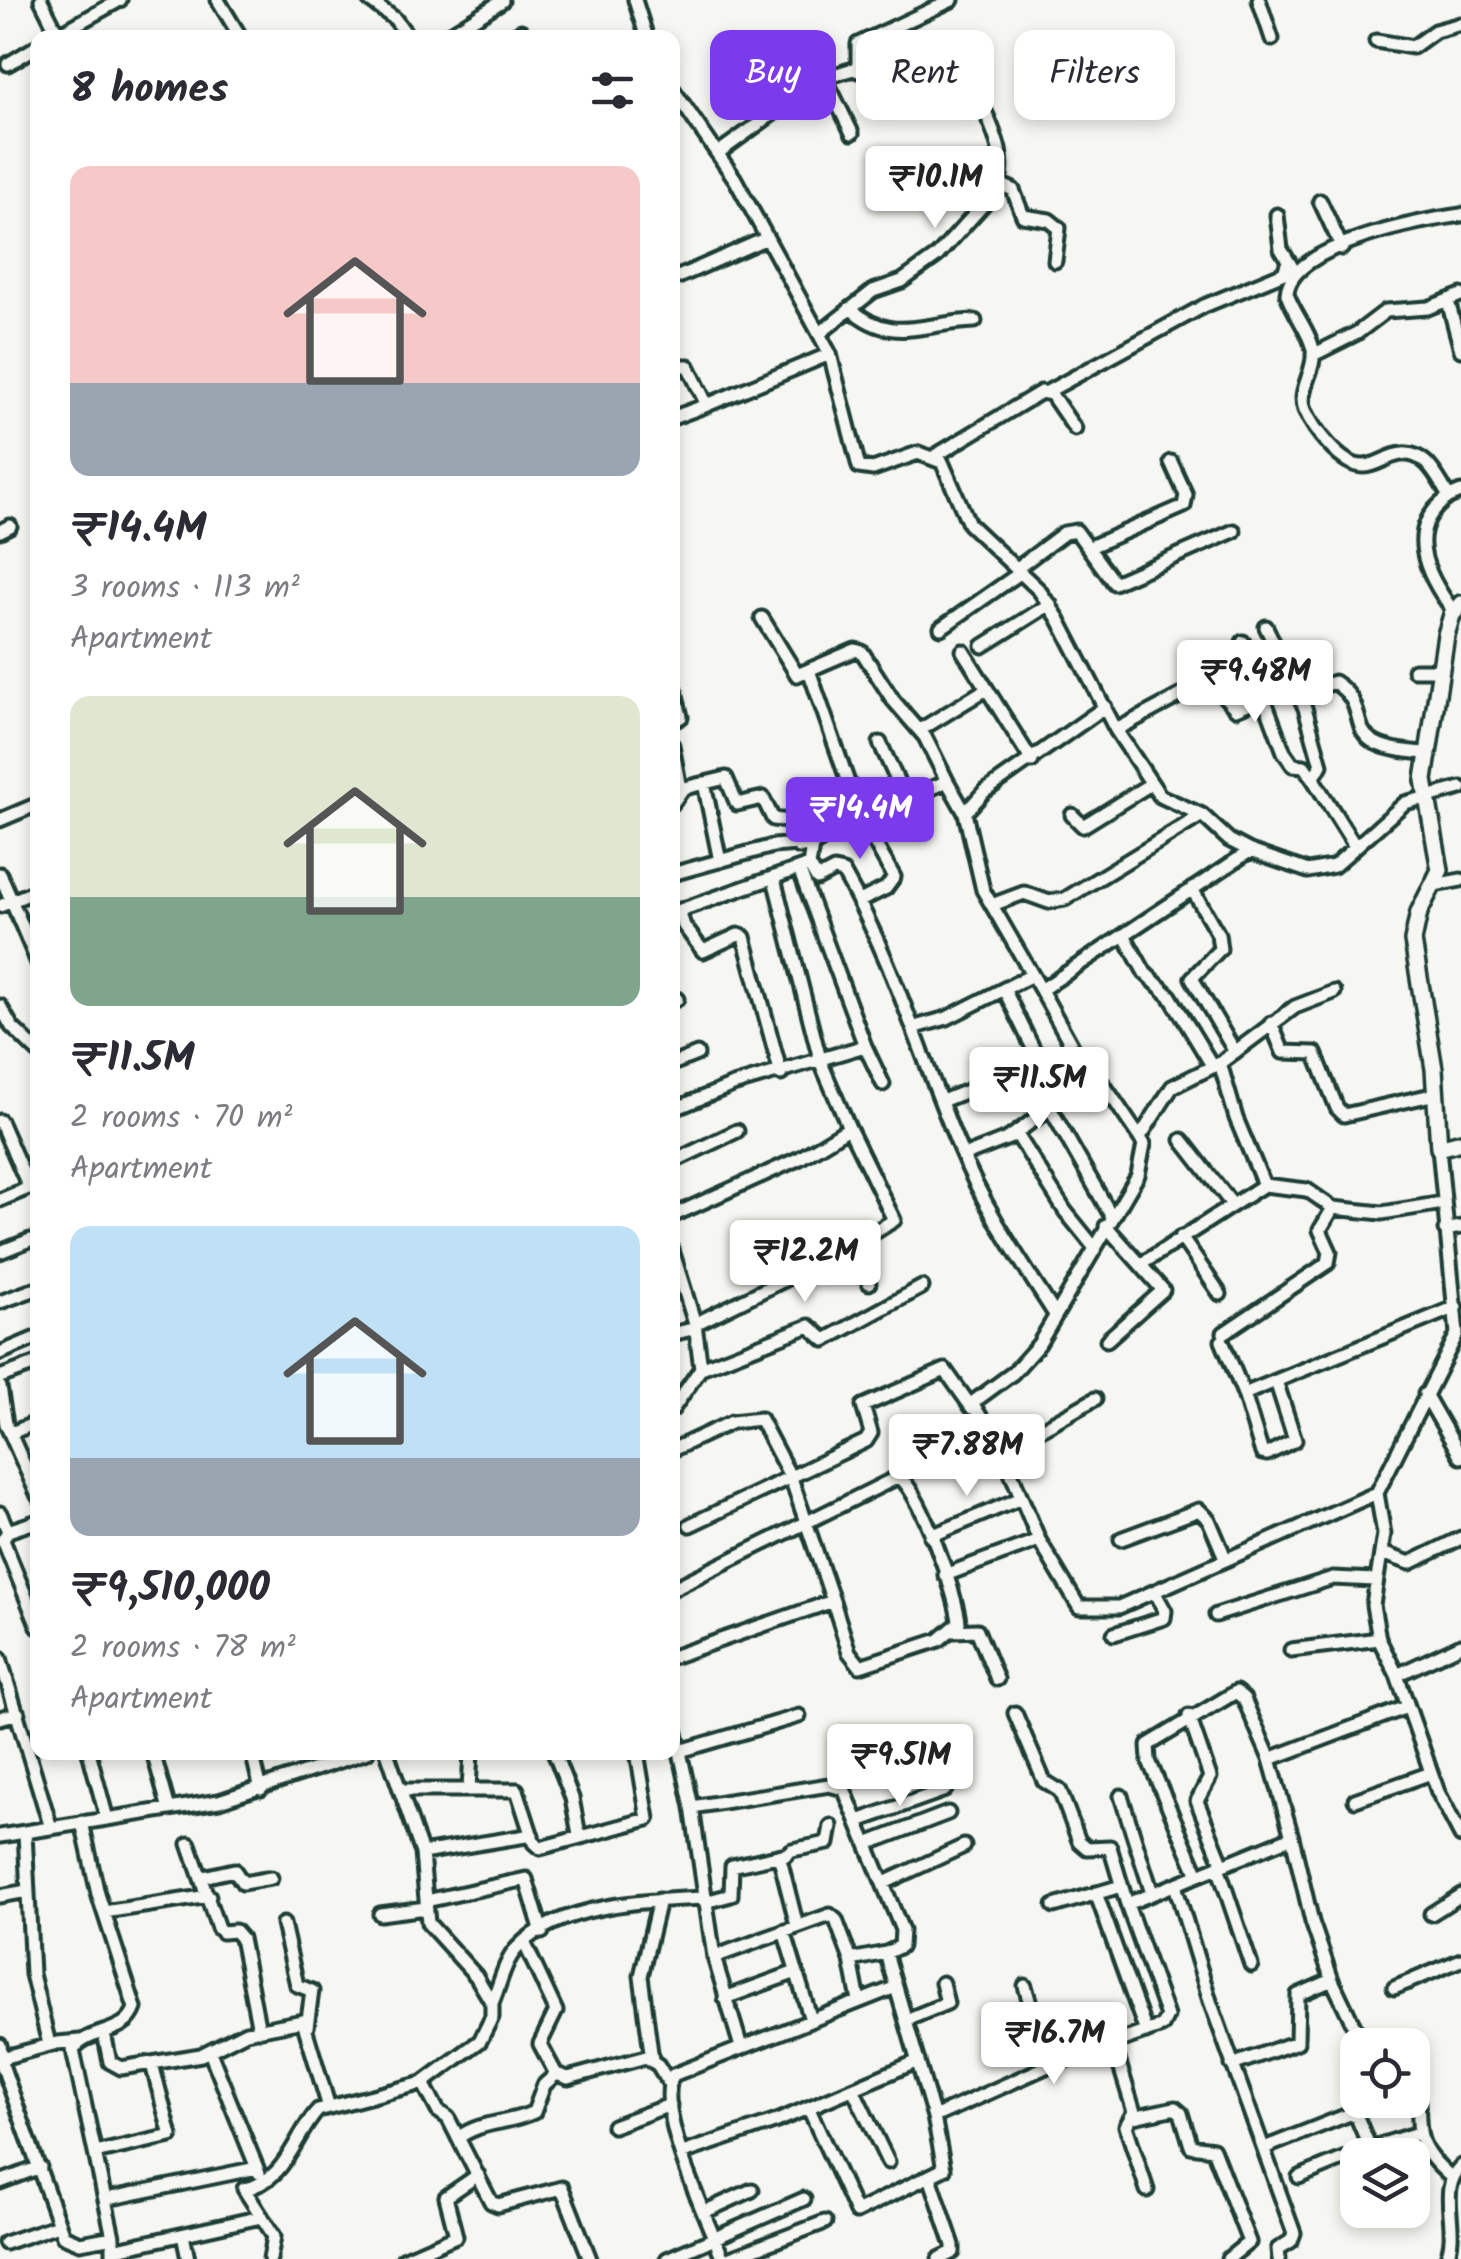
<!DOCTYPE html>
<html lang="en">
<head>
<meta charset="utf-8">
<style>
	body { margin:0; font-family:Kalam,sans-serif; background:#f2f2f3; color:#2b2b33; height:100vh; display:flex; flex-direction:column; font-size:38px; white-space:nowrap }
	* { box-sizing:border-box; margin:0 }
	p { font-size:32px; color:#7c7c81 }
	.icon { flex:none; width:55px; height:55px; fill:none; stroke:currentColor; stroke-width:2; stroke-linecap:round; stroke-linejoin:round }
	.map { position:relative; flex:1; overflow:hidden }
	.drawer { position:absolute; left:30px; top:30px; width:650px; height:1730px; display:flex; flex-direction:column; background:#fff; border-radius:20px; box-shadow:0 5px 15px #0003 }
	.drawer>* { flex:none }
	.banner { position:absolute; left:710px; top:30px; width:600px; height:90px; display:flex; gap:20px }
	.buttons { position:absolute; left:1340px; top:2028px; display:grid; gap:20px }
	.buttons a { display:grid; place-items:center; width:90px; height:90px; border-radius:20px; background:#fff; box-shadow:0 5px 15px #0003; font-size:50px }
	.price { position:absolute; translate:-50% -85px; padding:0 22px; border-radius:10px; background:#fff; color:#222; font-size:32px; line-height:65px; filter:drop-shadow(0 2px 5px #0008) }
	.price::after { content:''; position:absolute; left:50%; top:60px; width:30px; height:22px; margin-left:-15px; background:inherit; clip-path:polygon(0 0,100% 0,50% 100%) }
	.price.active { background:#7c3aed; color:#fff }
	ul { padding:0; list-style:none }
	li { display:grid; align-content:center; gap:20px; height:530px; padding:0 40px }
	li span { display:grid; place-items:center; height:310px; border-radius:20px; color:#555 }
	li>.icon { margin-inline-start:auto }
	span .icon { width:180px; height:180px; fill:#fffc; stroke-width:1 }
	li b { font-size:42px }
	h2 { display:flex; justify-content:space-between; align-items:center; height:120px; padding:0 40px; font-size:42px }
	.pill { padding:0 35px; border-radius:20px; background:#fff; box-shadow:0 5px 15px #0003; font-size:35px; line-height:90px }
	.pill.active { background:#7c3aed; color:#fff }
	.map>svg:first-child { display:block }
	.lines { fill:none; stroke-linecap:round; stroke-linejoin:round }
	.minor-casing { stroke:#1f3d34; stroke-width:19 }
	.tertiary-casing { stroke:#1f3d34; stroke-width:22 }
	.minor { stroke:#f6f6f2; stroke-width:11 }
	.tertiary { stroke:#f6f6f2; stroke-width:15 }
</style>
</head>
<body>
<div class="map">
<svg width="1461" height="2259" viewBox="0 0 1461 2259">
	<rect width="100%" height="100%" fill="#f6f6f2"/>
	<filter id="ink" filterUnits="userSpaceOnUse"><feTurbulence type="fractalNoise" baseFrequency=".01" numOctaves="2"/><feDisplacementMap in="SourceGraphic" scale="20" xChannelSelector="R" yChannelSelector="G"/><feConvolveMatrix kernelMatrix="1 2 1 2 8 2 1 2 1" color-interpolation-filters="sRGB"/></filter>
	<g filter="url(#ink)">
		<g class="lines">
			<defs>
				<path id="minor" d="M41 0 58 34
					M218 0 241 38
					M369 0 395 19 409 38
					M635 0 647 38
					M1259 0 1272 39
					M52 38 120 0
					M443 38 502 1
					M510 38 521 31
					M1376 41 1413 47 1435 31 1461 24
					M8 64 38 46
					M858 70V44L952 0
					M825 78 852 133
					M672 88 735 179 830 354 859 467 873 469 918 453 942 462 969 524 1039 590 1058 618 1116 730 1160 796 1202 815 1229 840 1250 851 1308 871 1334 866 1405 803 1461 788
					M718 153 821 79 853 69 878 78 917 59
					M1000 184 1013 190 1023 216 1049 220 1059 228 1055 261
					M1320 201 1342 248
					M1277 215 1281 249 1292 267
					M1461 215C1423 220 1289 245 1287 294 1293 313 1310 332 1313 350 1316 371 1297 389 1305 410 1313 428 1341 467 1364 466 1374 466 1384 459 1393 456 1423 445 1437 476 1449 497L1461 492
					M678 277 767 238
					M1448 301 1461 350
					M850 308C891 346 925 322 975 321
					M819 334 873 291 902 281 937 256 993 194C1014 161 988 120 974 87
					M1313 355 1357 333 1386 311 1428 308 1461 295
					M672 366H688L707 405 672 418
					M1047 392 1204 306 1284 273 1288 261
					M707 405 830 354
					M935 456 1041 392 1051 394 1075 429
					M1449 497C1403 528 1426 575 1454 612
					M0 531 10 526
					M1090 547 1184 506 1186 495 1171 462
					M1016 569 1064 533 1076 531 1114 583 1234 531
					M762 618 797 675 855 650 862 652 893 700 925 737 947 781
					M1266 627 1305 708 1321 765 1313 779 1355 846
					M941 628 1020 573
					M1243 642 1284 752 1293 765 1304 766 1313 779
					M983 646 1050 604
					M963 651 1032 761
					M1414 670H1440
					M810 673 850 788 858 793 879 788 892 810
					M672 677 681 717 672 722
					M1299 696 1334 682C1381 712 1328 748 1427 753
					M920 730 985 690
					M1116 730 1209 680 1236 709 1265 697
					M880 743 907 802
					M672 745 680 789 726 778 737 804 763 798 773 819 789 821 799 847 812 846
					M704 783 720 861
					M672 804 682 790
					M965 813 983 890 1041 990 1250 851
					M1072 815 1083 826 1149 785
					M0 820 38 804
					M809 865 817 879 834 870 843 872C893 960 920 1054 959 1147 983 1206 1020 1260 1054 1313
					M799 869 865 1046
					M0 874 38 963
					M672 874 773 846 797 844
					M774 879 821 1063 849 1128
					M1434 885 1461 880
					M1192 889 1218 934 1220 949 1192 978 1235 1052
					M860 901 886 888 894 877 863 822
					M992 905 1024 893 1049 902 1065 899 1202 815
					M0 906 38 890
					M679 911 684 926 703 951 738 935 744 937 781 1074
					M672 913 809 865 812 846 824 838 947 781 965 813 984 792 1105 707
					M1124 935 1145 973 1170 996 1213 1067
					M1004 989 1053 1089
					M672 1001 677 999
					M0 1006 12 1027 38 1052
					M1271 1023 1283 1052 1315 1053 1337 1108 1344 1115 1436 1094
					M915 1027 947 1018 1032 975
					M1220 1063 1236 1118 1264 1185
					M672 1064 697 1054
					M1050 1090 1084 1068
					M942 1101 997 1079 1027 1083 1050 1108 1112 1217
					M672 1110 733 1085 865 1046 883 1084
					M0 1121 29 1187
					M1016 1133 1065 1211 1094 1247
					M1140 1137 1172 1087 1220 1063 1295 1007 1334 992
					M1182 1140 1231 1203
					M1439 1148 1457 1334 1377 1493 1384 1534 1373 1605 1379 1639 1397 1675 1438 1792 1461 1836
					M963 1156 1009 1138 1050 1108
					M672 1162 737 1131
					M0 1200 38 1184
					M672 1216 800 1158 849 1128 894 1220 853 1246 869 1283
					M1106 1226 1163 1290 1107 1340
					M1445 1230 1461 1227
					M1181 1237 1220 1294
					M672 1250 695 1324 701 1368 672 1410
					M0 1252 30 1240
					M1143 1263 1264 1185 1307 1190 1333 1208 1382 1213 1443 1203
					M0 1302 33 1290
					M695 1324 853 1246
					M1224 1333 1328 1263 1330 1252 1320 1230 1333 1208
					M672 1334 696 1328
					M1222 1341 1244 1394
					M0 1353 38 1337
					M701 1368 809 1326 825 1340 922 1287
					M0 1377 38 1363
					M1276 1381 1295 1440 1267 1454 1262 1453 1244 1394 1456 1307
					M0 1387 6 1424 38 1496
					M1425 1394 1461 1457
					M11 1433 38 1422
					M672 1450 732 1422 760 1419 791 1478 833 1601
					M1002 1451 1095 1399
					M0 1513 8 1531
					M38 1521 8 1531 3 1540 38 1627
					M690 1525 866 1441 871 1433 863 1406 945 1370 972 1408
					M931 1536 1019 1499
					M1121 1539 1199 1510 1209 1520 1226 1560
					M1039 1540 1079 1607H1119L1377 1493
					M1382 1553 1410 1563 1461 1538
					M945 1575 1039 1540 1002 1451 972 1403 1013 1373 1039 1344 1138 1175 1144 1144 1104 1085 1084 1068 1041 990
					M672 1589 898 1477C918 1484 958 1599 959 1623L939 1640 860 1666 849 1652 833 1601 672 1657
					M1216 1615 1333 1578 1375 1580
					M954 1631 977 1630 997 1679
					M1114 1634 1164 1618 1165 1611 1155 1593
					M1291 1650 1379 1639
					M0 1658 51 1828
					M1397 1675 1461 1645
					M1015 1713 1044 1781 1060 1791 1079 1841 1087 1848 1110 1847 1127 1904
					M672 1715 692 1807 714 1957 741 2047
					M1189 1716 1210 1777 1197 1801 1223 1865
					M0 1718 18 1713
					M680 1751 799 1716
					M89 1752 107 1819
					M153 1752 169 1809
					M252 1752 261 1789
					M554 1752 572 1798 579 1835
					M404 1790H517L534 1843 540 1848 648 1819 637 1752
					M469 1790 471 1752
					M1121 1796 1152 1893
					M1355 1800 1431 1773
					M692 1807 829 1785 844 1789 902 1930 901 1946 886 1953 896 1987
					M858 1821 945 1790
					M82 1822 98 1894 135 2008C126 2036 87 2028 73 2050L113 2237
					M25 1833 32 1974 49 2044
					M0 1836 219 1801 367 1752
					M1292 1837 1312 1922 1332 1980
					M189 1844 218 1928 222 1932 235 1931 241 1938 259 2030
					M867 1844 948 1813
					M422 1853 532 1835
					M1218 1867 1251 1965
					M1198 1875 1149 1761 1148 1745 1236 1692 1244 1699 1270 1759
					M203 1877 234 1870 243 1883 271 1878
					M884 1883 964 1846
					M1175 1885 1210 2001 1294 2233 1291 2241 1278 2249 1279 2259
					M1096 1893 1146 2032
					M0 1896 27 1891
					M426 1901 526 1879 542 1932
					M705 1902 731 1895 732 1866 782 1855
					M1054 1906 1121 1886
					M104 1912 209 1896
					M380 1914 426 1908
					M1431 1914 1461 1895
					M283 1924 297 1985 312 1991 307 2027
					M797 1926 780 1859 792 1850 828 1843 831 1826
					M784 1931 811 2020
					M524 1942 556 2011 540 2044 556 2074 568 2078 646 2057 658 2065 669 2083
					M714 1957 830 1915 836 1920 851 1960 886 1953
					M851 1960 859 2001
					M1025 1986 1048 2066
					M1394 1988 1461 1960
					M725 1998 796 1972
					M492 2003C500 1985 504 1961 518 1947 558 1904 650 1900 704 1898
					M906 2020 947 2003 942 1983
					M104 2033 110 2062 121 2068 201 2055 246 2032 303 2021 328 2104
					M1113 2043 1134 2112 1126 2126 1147 2190
					M0 2045 2 2058 57 2043 80 2041
					M210 2052 259 2173
					M0 2059 63 2236 80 2243 113 2237V2259
					M652 2060 641 1976 659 1900
					M1232 2065 1297 2042 1298 1995 1332 1980 1363 2045
					M1412 2076C1429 2124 1402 2135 1451 2177
					M423 2083 438 2111 448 2118 491 2202 498 2205 562 2188 590 2259
					M853 2089 888 2162
					M809 2109 856 2212 944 2169 934 2117
					M1133 2117 1175 2108 1181 2113 1191 2146 1213 2149 1249 2242 1228 2259
					M613 2126 670 2105
					M458 2138C482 2120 506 2125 534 2112L544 2085 556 2074
					M1264 2148 1350 2114 1357 2117 1370 2148 1418 2133
					M95 2153 171 2136 152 2064
					M683 2153 777 2121 918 2061
					M930 2177 953 2245V2252L939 2259
					M1299 2177 1370 2148
					M0 2182 40 2167
					M107 2199 257 2168
					M704 2212 752 2190
					M183 2235 188 2259
					M5 2243 58 2225
					M113 2250 261 2217
					M270 2259 274 2236 244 2189C287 2181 292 2139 318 2110L423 2083 480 2041 492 2017V2003L476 1976 428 1923 422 1853 387 1752
					M403 2259 456 2236 446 2197 478 2175
					M667 2259 804 2199
					M723 2259C708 2222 654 2110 673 2075L896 1987 934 2117 1048 2066 1162 2026 1167 2016 1127 1904 1292 1837 1270 1759 1407 1707
					M728 2259 825 2222
					M1446 2259C1461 2229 1436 2191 1461 2166"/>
				<path id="tertiary" d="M1461 604 1452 615 1446 635 1424 780 1440 870 1419 912 1413 941 1434 1069 1439 1148 1461 1142"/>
			</defs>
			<use href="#minor" class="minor-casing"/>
			<use href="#tertiary" class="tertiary-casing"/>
			<use href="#minor" class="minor"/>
			<use href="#tertiary" class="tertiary"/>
		</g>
	</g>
</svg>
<div class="buttons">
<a><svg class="icon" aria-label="locate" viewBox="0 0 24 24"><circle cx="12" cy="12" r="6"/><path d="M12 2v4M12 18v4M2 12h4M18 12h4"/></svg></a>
<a><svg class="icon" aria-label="layers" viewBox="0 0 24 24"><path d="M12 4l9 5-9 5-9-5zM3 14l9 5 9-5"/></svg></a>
</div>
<b class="price" style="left:935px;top:231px">₹10.1M</b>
<b class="price" style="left:1255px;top:725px">₹9.48M</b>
<b class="price active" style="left:860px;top:862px">₹14.4M</b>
<b class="price" style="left:1039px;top:1132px">₹11.5M</b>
<b class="price" style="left:805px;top:1305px">₹12.2M</b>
<b class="price" style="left:967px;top:1499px">₹7.88M</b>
<b class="price" style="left:900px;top:1809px">₹9.51M</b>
<b class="price" style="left:1054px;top:2087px">₹16.7M</b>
<div class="banner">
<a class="pill active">Buy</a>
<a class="pill">Rent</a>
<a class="pill">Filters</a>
</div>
<section class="drawer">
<h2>8 homes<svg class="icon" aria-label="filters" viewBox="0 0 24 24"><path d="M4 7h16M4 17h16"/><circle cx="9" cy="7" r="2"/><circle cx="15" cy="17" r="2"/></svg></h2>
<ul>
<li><span style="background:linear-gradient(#f6c9c9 70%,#9aa5b1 0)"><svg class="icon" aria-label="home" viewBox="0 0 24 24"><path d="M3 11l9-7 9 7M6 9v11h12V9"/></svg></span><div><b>₹14.4M</b><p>3 rooms · 113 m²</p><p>Apartment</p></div></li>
<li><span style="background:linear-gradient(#dfe7d0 65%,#7fa58c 0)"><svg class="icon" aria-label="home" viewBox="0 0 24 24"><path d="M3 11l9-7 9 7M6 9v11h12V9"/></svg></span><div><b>₹11.5M</b><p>2 rooms · 70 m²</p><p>Apartment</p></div></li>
<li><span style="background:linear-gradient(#bfe0f5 75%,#9aa5b1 0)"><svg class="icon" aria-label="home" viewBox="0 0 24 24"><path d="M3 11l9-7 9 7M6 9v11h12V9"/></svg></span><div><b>₹9,510,000</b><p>2 rooms · 78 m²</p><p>Apartment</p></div></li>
</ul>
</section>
</div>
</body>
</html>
